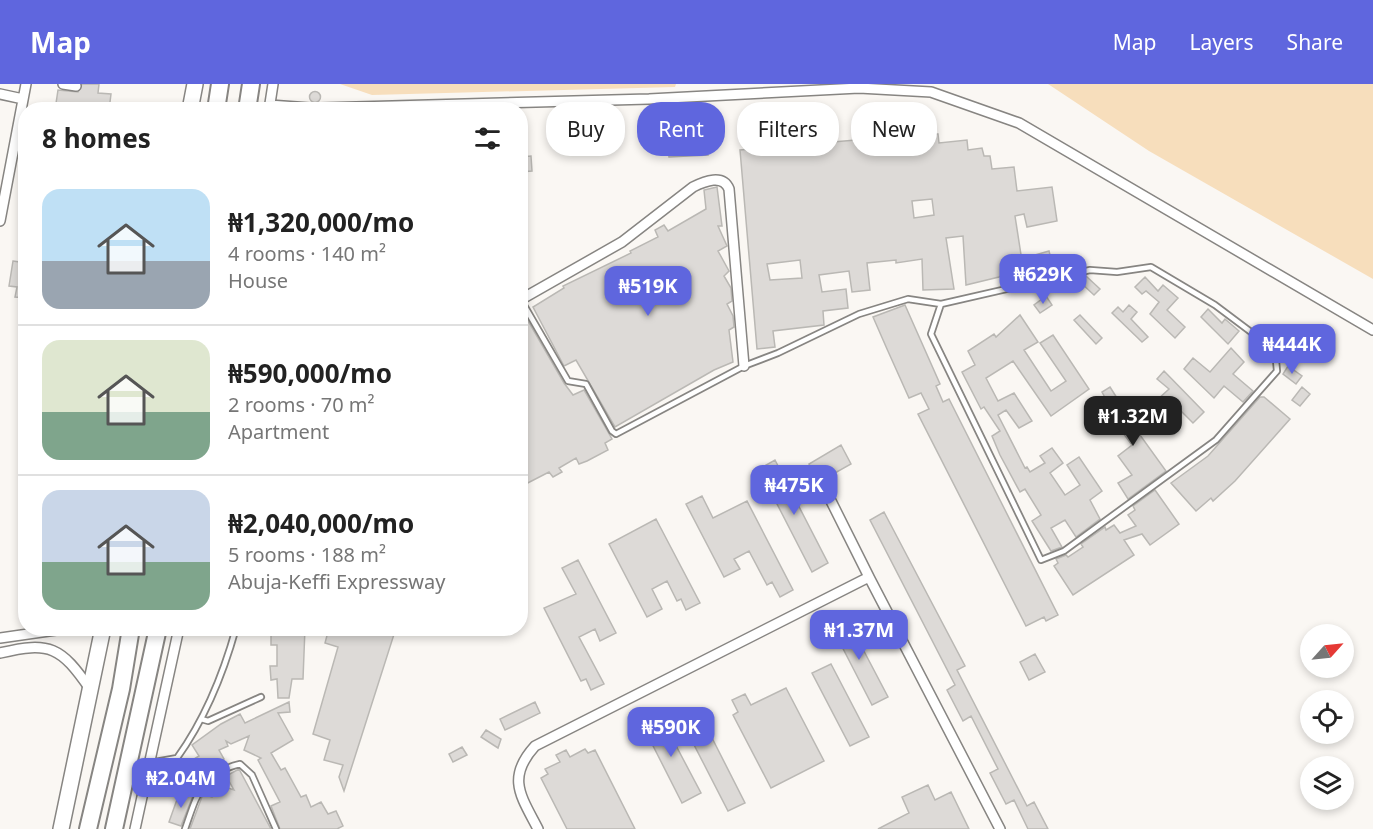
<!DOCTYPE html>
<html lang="en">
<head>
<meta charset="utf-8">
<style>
	body { margin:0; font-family:"Noto Sans",sans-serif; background:#f2f2f2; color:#222; height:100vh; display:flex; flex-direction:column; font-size:22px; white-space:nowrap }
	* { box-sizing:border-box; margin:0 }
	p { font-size:20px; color:#767676 }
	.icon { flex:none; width:33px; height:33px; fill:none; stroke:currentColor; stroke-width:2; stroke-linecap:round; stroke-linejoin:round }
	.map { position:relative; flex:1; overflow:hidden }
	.panel { position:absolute; left:18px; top:18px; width:510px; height:534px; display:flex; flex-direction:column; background:#fff; border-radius:24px; box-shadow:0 3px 9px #0003 }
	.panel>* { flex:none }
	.guide { position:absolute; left:546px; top:18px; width:570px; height:54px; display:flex; gap:12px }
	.needle { width:39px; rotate:63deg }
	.fabs { position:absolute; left:1300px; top:540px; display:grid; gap:12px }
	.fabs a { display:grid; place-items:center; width:54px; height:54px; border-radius:50%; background:#fff; box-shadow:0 3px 9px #0003; font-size:30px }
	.price { position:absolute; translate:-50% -51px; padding:0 14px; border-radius:12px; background:#5f66de; color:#fff; font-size:20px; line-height:39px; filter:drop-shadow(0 2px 3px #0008) }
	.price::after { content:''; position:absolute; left:50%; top:36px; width:18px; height:14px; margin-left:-9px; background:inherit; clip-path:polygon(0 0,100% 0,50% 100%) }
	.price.current { background:#222; color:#fff }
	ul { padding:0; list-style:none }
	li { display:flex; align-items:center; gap:18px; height:150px; padding:0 24px }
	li+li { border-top:2px solid #e0e0e0 }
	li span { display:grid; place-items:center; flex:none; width:168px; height:120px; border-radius:18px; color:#555 }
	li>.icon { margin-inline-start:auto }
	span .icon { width:72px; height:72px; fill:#fffc; stroke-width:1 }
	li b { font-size:26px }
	h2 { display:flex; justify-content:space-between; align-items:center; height:72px; padding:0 24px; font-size:26px }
	.chip { padding:0 21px; border-radius:24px; background:#fff; box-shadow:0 3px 9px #0003; font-size:21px; line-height:54px }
	.chip.current { background:#5f66de; color:#fff }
	header { display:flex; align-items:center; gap:36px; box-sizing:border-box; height:84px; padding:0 30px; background:#5f66de; color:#fff }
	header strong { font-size:28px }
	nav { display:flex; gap:33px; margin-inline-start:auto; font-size:21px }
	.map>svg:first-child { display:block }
	.grass { fill:#f7debc }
	.building { fill:#dddad7; stroke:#bab8b4; stroke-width:1.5; fill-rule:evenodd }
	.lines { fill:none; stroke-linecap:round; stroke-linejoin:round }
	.service-casing { stroke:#878582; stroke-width:8 }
	.minor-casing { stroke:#878582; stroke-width:12 }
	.trunk-casing { stroke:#878582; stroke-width:18 }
	.motorway-casing { stroke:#878582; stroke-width:20 }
	.service { stroke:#fff; stroke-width:4.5 }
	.minor { stroke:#fff; stroke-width:9 }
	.trunk { stroke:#fff; stroke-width:15 }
	.motorway { stroke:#fff; stroke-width:16 }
</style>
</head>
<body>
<header>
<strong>Map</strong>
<nav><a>Map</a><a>Layers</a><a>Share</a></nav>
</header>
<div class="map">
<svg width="1373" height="745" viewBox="0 0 1373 745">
	<rect width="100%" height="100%" fill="#faf7f3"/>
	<path class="grass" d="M340 0H676L675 3 372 11Z
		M1048 0H1373V195L1149 67Z"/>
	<path class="building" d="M82 0H99L98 9 111 10 109 26H55L58 6 78 8Z
		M309.5 13a5.5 5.5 0 1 1 11 0a5.5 5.5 0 1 1-11 0Z
		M924 47 925 50H938L939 59 967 56 968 66 982 64 984 72H990L992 85 1014 83 1017 107 1052 103 1057 137 1027 143 1024 130 1015 132 1024 190 1012 192 1010 187 999 193 966 201 963 152 946 154 954 205 923 206 922 175 896 179V176L867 179 870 206 852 208 849 187 819 191 822 208 846 205 848 224 823 227 824 241 773 247 775 263 757 265 740 66 856 56ZM932 115 934 131 914 134 912 117ZM800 176 802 194 770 196 767 180Z
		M706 54 708 71 669 73 667 58Z
		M531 72 532 87 520 88V73Z
		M717 103 722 142H718L727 162 718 167 729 187 724 192 731 204 732 217 727 220 733 232 734 243 729 246 733 278 714 286 615 343 576 276 564 282 533 223 564 204 563 202 631 169 630 167 658 153 655 146 664 141 668 147 706 125 704 106Z
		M1049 167 1053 183 1040 186 1035 171Z
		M13 177 26 179V214L15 213 17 203 9 202Z
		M1086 192 1100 205 1094 211 1080 198Z
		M1145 193 1158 207 1163 201 1178 214 1167 226 1185 243 1175 254 1150 230 1159 218 1146 207 1142 210 1135 203Z
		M1046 212 1052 221 1040 229 1034 221Z
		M905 221 940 300 936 302 943 318 949 315 1058 531 1046 537 1044 533 1026 542 918 330 929 325 921 309 909 314 887 265 873 233Z
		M1129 221 1137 228 1131 235 1148 253 1142 258 1112 229 1118 223 1123 228Z
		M1208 225 1222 239 1225 235 1239 247 1228 260 1201 233Z
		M1020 231 1038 258 1024 266 1051 307 1066 297 1040 259 1053 251 1089 305 1051 332 1013 277 986 294 998 317 1014 309 1032 337 1019 344 1006 326 998 331 1025 384 1027 383 1030 388 1045 379 1040 372 1052 364 1063 379 1050 389 1065 411 1080 401 1067 381 1079 373 1102 407 1090 416 1100 435 1076 453 1065 436 1051 444 1062 463 1051 467 1032 437 1041 431 1025 405 1020 408 1000 371 992 352 1000 347 984 323 981 325 962 288 975 281 968 267 994 250 996 253Z
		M1080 231 1102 254 1096 260 1074 236Z
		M527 235 564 299 573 311 584 306 612 355 605 359 608 366 587 377 579 380 576 374 559 384 562 388 553 393 549 388 520 403V239Z
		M1263 263 1269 269 1263 274 1257 268Z
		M1231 264 1244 278 1233 290 1253 307 1243 318 1224 302 1214 314 1184 285 1193 274 1210 288Z
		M1288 282 1302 292 1296 300 1283 290Z
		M1164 287 1204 328 1193 339 1177 323 1157 341 1145 327 1169 305 1157 295Z
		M1110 303 1122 322 1137 314 1143 324 1127 333 1166 387 1128 415 1118 399 1132 391 1118 372 1132 361 1106 326 1110 323 1102 308Z
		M1302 303 1310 310 1300 322 1292 316Z
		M1260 313H1264L1290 335 1235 397 1213 417 1211 414 1196 427 1171 399 1208 372Z
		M841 361 851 380 819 398 809 380Z
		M775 376 828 479 812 488 759 385Z
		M1155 406 1179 440 1150 461 1142 450 1124 456 1134 471 1073 511 1054 482 1058 479 1056 475 1066 471 1068 473 1083 463 1081 460 1105 443 1106 446 1114 441 1120 449 1136 442 1128 431 1135 426 1133 422Z
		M702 412 713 434 747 417 793 506 780 513 772 498 767 501 749 467 734 475 740 485 724 493 686 420Z
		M884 428 965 582 957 586 1027 722 1034 718 1048 745H1028L1014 716 1006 720 990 689 998 685 971 632 963 637 947 606 955 601 870 436Z
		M656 435 700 519 686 526 681 515 677 517 667 497 652 505 662 525 647 533 609 460Z
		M578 476 616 549 600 557 595 545 579 553 604 600 591 606 586 595 581 597 544 524 576 510 562 484Z
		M845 531 888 613 872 621 835 549 838 547 833 537Z
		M278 544H305L303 595H292L289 614H278L277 595 271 596 270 582H277V561H271V547H277Z
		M329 544H396L344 707 339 693 343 681 324 676 330 656 313 650 338 563 325 559Z
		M1035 570 1045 588 1029 596 1020 578Z
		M831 580 869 653 850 662 812 589Z
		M786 604 824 677 771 704 733 631 738 628 732 616 745 610 751 621Z
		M289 618 290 628 278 629 293 656 271 669 281 686 285 684 301 713 306 711 311 723 321 718 328 730 336 727 343 742 337 745H280L271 722 280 718 258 676 261 674 244 666 249 652 231 660 226 657 228 662 219 666 224 675 201 688 194 675 199 672 192 661 221 640 240 630 245 639Z
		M535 618 540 629 505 646 500 635Z
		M655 627 661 638 663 637 701 709 682 719 645 646 648 644 642 634Z
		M707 644 745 719 728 727 690 653Z
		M486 646 501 655 498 664 481 653Z
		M462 663 467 671 453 678 449 670Z
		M585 665 588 669 595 666 635 745H567L541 694 548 690 545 685 560 678 556 671 566 666 570 673Z
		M239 685 271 745H190L203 710 212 713 216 700 234 706 226 692Z
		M928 701 935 716 951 708 969 745H878L909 729 902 713Z
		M180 707 184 714 194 709 181 742 169 738Z"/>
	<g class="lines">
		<defs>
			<path id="service" d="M521 216 568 297 586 300 612 347 616 350 744 282 778 269 859 230 908 215 941 220 1090 186 1117 188 1151 183 1215 221 1275 266 1277 287 1216 356 1064 467 1041 476 931 250 941 220
				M201 635 208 637 261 613
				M149 679 177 674C205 635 223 591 236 544
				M185 745C197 711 201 689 240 680L252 691 276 745"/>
			<path id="minor" d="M63 0 76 2
				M0 10 23 15
				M270 21 310 24
				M320 24 649 15 859 4 931 8 1019 39 1373 246
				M269 26 273 0
				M0 137 26 0
				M520 216 622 158 693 103C705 97 723 90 729 105L744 282
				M828 411 869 493
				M0 554 70 544
				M0 569C50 557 61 563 90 605
				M135 745 179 544
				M538 745C521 712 506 694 535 662L869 493 1000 745"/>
			<path id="trunk" d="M190 26 195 0
				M61 745 103 544"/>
			<path id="motorway" d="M216 26 220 0
				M247 26 251 0
				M88 745 121 605 131 544
				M114 745 158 544"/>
		</defs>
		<use href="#service" class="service-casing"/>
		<use href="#minor" class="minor-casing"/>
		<use href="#trunk" class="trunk-casing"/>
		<use href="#motorway" class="motorway-casing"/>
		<use href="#service" class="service"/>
		<use href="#minor" class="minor"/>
		<use href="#trunk" class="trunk"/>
		<use href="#motorway" class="motorway"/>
	</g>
</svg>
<div class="fabs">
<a><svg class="needle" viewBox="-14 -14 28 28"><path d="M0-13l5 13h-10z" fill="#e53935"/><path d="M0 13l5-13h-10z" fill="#767676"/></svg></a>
<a><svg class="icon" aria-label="locate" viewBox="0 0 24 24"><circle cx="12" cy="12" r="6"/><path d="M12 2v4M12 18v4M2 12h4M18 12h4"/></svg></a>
<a><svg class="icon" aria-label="layers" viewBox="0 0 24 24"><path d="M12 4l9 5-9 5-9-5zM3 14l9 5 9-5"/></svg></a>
</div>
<b class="price" style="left:1043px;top:221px">₦629K</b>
<b class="price" style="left:648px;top:233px">₦519K</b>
<b class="price" style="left:1292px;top:291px">₦444K</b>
<b class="price current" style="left:1133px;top:363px">₦1.32M</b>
<b class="price" style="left:794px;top:432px">₦475K</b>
<b class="price" style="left:859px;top:577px">₦1.37M</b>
<b class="price" style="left:671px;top:674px">₦590K</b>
<b class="price" style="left:181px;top:725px">₦2.04M</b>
<div class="guide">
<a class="chip">Buy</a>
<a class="chip current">Rent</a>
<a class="chip">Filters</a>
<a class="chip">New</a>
</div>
<section class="panel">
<h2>8 homes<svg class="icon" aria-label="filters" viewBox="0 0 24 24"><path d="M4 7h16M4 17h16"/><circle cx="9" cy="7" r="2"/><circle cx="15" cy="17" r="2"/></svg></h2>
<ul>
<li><span style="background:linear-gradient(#bfe0f5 60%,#9aa5b1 0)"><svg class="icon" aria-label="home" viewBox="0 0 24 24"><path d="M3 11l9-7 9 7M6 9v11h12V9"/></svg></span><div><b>₦1,320,000/mo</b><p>4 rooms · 140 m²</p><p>House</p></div></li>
<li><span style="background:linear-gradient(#dfe7d0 60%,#7fa58c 0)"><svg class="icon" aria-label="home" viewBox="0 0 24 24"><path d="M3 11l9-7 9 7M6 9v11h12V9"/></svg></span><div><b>₦590,000/mo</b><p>2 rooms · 70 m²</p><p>Apartment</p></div></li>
<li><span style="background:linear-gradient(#c9d6e8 60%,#7fa58c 0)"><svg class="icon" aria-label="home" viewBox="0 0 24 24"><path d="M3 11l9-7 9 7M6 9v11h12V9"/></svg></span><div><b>₦2,040,000/mo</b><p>5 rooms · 188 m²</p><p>Abuja-Keffi Expressway</p></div></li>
</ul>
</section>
</div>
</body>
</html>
